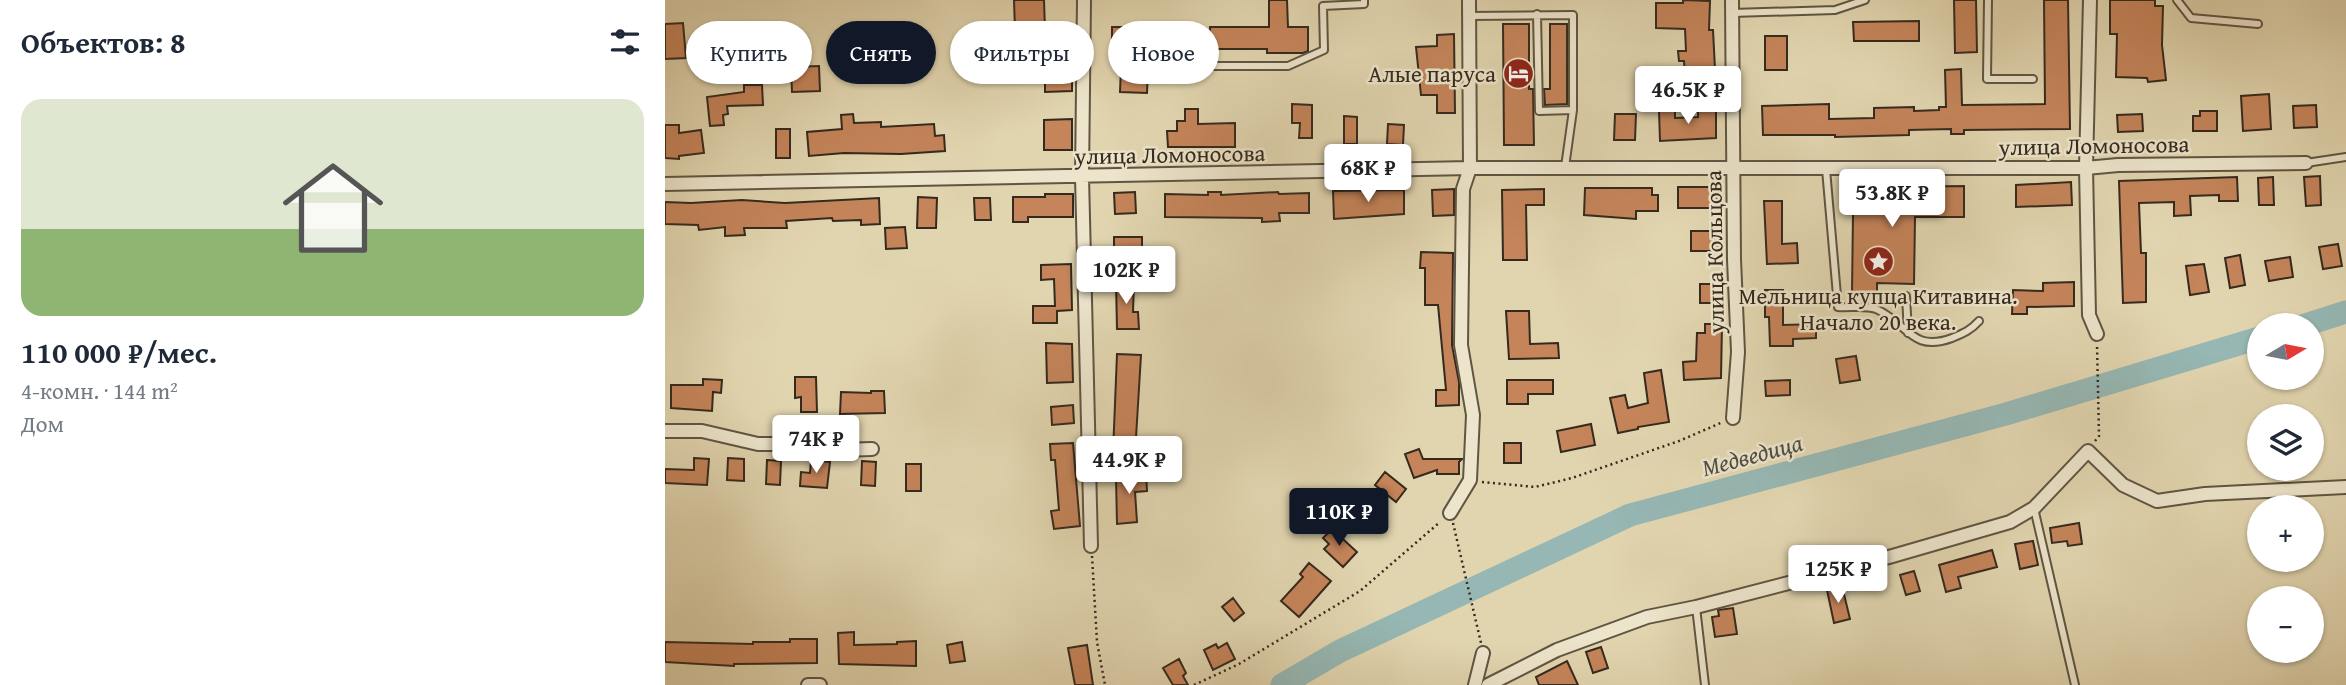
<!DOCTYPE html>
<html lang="ru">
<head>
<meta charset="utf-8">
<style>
	body { margin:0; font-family:"Gentium Book Plus",serif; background:#f2f2f3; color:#1f2937; height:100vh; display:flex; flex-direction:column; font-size:26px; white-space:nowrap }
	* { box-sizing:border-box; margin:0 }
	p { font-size:23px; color:#747a83 }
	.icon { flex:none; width:38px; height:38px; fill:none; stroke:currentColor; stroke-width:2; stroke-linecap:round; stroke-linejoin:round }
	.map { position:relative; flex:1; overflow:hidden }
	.side { display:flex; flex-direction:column; background:#fff; width:665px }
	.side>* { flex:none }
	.guide { position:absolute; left:21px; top:21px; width:665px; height:63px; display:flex; gap:14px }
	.needle { width:46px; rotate:80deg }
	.buttons { position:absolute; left:1582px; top:313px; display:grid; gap:14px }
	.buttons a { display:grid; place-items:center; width:77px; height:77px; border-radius:50%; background:#fff; box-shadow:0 2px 5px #0004; font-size:35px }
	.price { position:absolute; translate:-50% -60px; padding:0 16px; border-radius:7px; background:#fff; color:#222; font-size:23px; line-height:46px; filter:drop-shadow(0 2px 4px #0008) }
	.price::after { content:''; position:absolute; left:50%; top:42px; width:21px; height:16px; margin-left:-10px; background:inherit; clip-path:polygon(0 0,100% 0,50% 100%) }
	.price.active { background:#111827; color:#fff }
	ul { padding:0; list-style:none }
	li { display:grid; align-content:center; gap:14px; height:371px; padding:0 21px }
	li+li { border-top:2px solid #e0e1e3 }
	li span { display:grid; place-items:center; height:217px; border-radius:21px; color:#555 }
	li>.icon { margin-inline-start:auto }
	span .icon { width:126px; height:126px; fill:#fffc; stroke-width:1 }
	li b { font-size:30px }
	h2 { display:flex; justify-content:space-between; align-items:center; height:84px; padding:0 21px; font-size:30px }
	.chip { padding:0 24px; border-radius:32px; background:#fff; box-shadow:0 2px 5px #0004; font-size:24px; line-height:63px }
	.chip.active { background:#111827; color:#fff }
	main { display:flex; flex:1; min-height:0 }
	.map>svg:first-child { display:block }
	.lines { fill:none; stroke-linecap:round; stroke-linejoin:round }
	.river { stroke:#96b7b3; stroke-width:23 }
	.building { fill:#c5845a; stroke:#352a1e; stroke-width:2 }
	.lane-casing { stroke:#605542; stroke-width:10 }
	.street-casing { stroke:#605542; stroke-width:16 }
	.path { stroke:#352a1e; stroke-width:2.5; stroke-dasharray:2 3.5; stroke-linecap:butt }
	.lane { stroke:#ece4cb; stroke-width:6 }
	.street { stroke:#ece4cb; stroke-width:12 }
	.labels { text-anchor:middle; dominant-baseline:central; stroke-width:5; stroke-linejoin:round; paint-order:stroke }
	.poi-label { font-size:23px; fill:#352a1e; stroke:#ece4cb; text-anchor:end }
	.street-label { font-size:23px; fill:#352a1e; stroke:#ece4cb }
	.water-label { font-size:24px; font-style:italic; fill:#4d4d43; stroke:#ece4cb }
</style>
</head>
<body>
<main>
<section class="side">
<h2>Объектов: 8<svg class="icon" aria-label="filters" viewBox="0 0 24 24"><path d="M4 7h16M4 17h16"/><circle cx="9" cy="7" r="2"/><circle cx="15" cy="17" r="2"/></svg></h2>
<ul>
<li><span style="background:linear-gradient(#dfe7d0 60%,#8fb573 0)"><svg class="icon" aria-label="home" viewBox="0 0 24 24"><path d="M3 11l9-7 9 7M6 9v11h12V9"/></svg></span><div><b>110 000 ₽/мес.</b><p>4-комн. · 144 m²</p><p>Дом</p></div></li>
</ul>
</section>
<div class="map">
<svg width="1681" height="685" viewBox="0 0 1681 685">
	<rect width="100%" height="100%" fill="#e1d5af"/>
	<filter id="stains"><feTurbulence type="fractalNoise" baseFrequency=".00286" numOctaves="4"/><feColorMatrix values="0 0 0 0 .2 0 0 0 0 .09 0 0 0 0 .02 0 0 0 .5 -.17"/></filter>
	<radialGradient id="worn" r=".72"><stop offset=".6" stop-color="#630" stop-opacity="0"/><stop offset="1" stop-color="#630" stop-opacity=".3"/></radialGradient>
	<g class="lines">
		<path class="river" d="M1637 326 1681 312
			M617 685 675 651 965 515 1341 414 1594 338"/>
	</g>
	<path class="building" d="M349 0H379L380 30H350Z
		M604 0H622L623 27H643V51L638 53H602V49H545V27H604Z
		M1018 0 1045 1 1044 30H1048L1051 89 1021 91 1019 61H1014L1013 51H1021L1020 29 991 28V3H1018Z
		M1289 0H1311L1312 52 1290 53Z
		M1379 0H1403L1405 129 1299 130V134H1286V129L1244 130V135L1170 137V135H1098L1097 106 1164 104V119L1209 118V108L1249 107V111L1274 110V107H1281L1280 70 1296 69 1297 105 1380 104Z
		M1445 0H1490V6H1498L1497 45 1501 80 1483 82 1482 78 1451 77 1452 34H1445Z
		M1254 21V41H1189L1188 22Z
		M18 23 21 58 0 59V24Z
		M838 24H864V89H868L869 145H839Z
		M885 24H902V104L880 105 879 89H885Z
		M447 27H479V40H466V44H447Z
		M789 34 790 113H772V95H756L751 47 772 46V35Z
		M1100 36H1122V70H1100Z
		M154 66 155 91 127 92 126 67Z
		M456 68 483 69 482 93 455 92Z
		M380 72H407V91L380 92Z
		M79 85H97L98 105 62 106 63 114 58 115 59 125 45 126 42 97 79 92Z
		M1604 94 1606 129 1578 131 1576 96Z
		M627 104 647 105V138H634L635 123H627Z
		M1651 105 1652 127 1629 128 1628 106Z
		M1033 108H1051V138L995 141 994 111 1010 110V118L1033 117Z
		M520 109H533V124L570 123V147H503L502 131H512V121H520Z
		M1535 111H1552V131H1528V116H1535Z
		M188 114 189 123 216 122V127L269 124 270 136 279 135 280 151 236 154 179 153 144 156 142 132 177 129 176 115Z
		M950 114H971L970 140H949Z
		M1477 114 1478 131 1453 132 1452 115Z
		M679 116 692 117V144H679Z
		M407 119V150H379V120Z
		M723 124 739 125 738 145 722 144Z
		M0 125H14V133L36 130 39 153 14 156V159L0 158Z
		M111 129H125V158H111Z
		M1655 176 1656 205 1641 206 1639 177Z
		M1572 177 1573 201H1554V195L1525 196 1526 215 1509 216V202L1474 203 1476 253H1481V302L1458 303 1454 181Z
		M1608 177 1609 205H1594L1593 178Z
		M1406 182 1407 205 1351 207V185Z
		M1217 183 1218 187 1299 186V217H1250L1249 284 1212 283V293H1187L1188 214H1181L1180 184Z
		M1013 187H1052V208H1013Z
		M920 188H987V195H993V211H971V219L919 215Z
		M789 189V215L768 216 767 190Z
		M879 189V205H861L862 260H838L837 190Z
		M739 190V214L669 219 668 191Z
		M470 192 471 213 450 214 449 193Z
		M543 192H556V195L613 192 614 194 644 193V213H614L615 221 597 222V218L500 217V194L543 195Z
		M380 194H408V217H363V222H348V197H380Z
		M253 197 272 198 271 228H252Z
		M214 198 215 224 196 225V220L168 221 167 218 121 221 122 228H79L80 235 60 236V227L34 230 33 225 0 224V202L26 203 77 200 120 203Z
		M309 198H325L326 220H310Z
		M1099 201H1117V244L1132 243 1133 263 1102 264Z
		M240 227 242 248 221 249 220 228Z
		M1026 231H1054L1055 251H1026Z
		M449 237H477V253H449Z
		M1673 244 1677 266 1658 269 1654 247Z
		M756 252 788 253 787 345 794 382V405L771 406V390H781L773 305H760V268H755Z
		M1575 255 1580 285 1565 288 1560 258Z
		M1625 257 1628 277 1604 281 1600 261Z
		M406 264 407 310 392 311V323H368V306H390L389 279 376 280V265Z
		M1539 264 1544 292 1525 295 1521 266Z
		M451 281 469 282 468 312H473L474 329H452Z
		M1409 282V306L1362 307V314H1347L1348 290 1378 291V283Z
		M1035 284H1055V303H1035Z
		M1100 290H1118V325L1151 324V338L1128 339V346H1105L1104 317H1100Z
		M841 311H864L865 344 893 343 894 358 844 359Z
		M1040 324H1057L1056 378 1019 380 1018 362 1031 361 1032 333H1040Z
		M381 343 407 344 408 382 382 383Z
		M452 354 476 355 470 454 448 453Z
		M1191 356 1195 380 1175 383 1171 359Z
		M996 370 1004 422 973 427V429L953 433 945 398 960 395 963 408 983 403 979 373Z
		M130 377H151L152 412H136V397L130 398Z
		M38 379 57 380 56 393 48 392 47 411 6 408V385H38Z
		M842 380H888V394H863V404H842Z
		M1125 380V395L1101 396 1100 381Z
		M206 391H219L220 413 175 414 176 392 206 393Z
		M408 405 409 423 387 425 386 407Z
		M926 424 930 445 896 452 892 431Z
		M408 443 415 526 389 529 386 511 394 510 390 460H386L385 444Z
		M839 443H856V463H839Z
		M754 449 758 459H797L794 462V474H772V470L749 478 740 454Z
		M29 458 44 459 42 485 0 483V469L29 470Z
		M63 458 79 459V481L62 480Z
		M102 460 116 461 115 485 101 484Z
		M146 460 165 462 162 488 135 486 136 472 145 473Z
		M197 461 211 462 210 486 196 485Z
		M241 464H256V491H241Z
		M481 472 482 491 470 492 472 522 452 524 451 478H459V473Z
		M720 472 741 489 731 502 710 485Z
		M695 502 715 520 704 532 684 515Z
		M1414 523 1417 544 1403 546 1402 541 1387 543 1385 528Z
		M667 529 692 552 678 567 659 549 664 544 658 538Z
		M1368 541 1373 565 1355 569 1350 544Z
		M1327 550 1332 567 1293 577 1296 588 1281 592 1274 565Z
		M644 563 666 581 634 617 616 601 638 577 635 574Z
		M1249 571 1255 591 1241 595 1235 575Z
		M1177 586 1185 619 1169 623 1162 590Z
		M568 598 579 613 569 621 557 607Z
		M1068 608 1072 634 1050 637 1047 617 1054 616 1053 610Z
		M189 632V645L232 644V642L251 641V666L174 664 173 633Z
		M125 639H152V663L69 664V666L0 662V642L88 644V642H125Z
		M297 642 300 661 285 663 282 645Z
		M562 643 570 659 548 670 539 650 551 644 553 648Z
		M422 645 428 685H410L403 648Z
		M936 647 943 668 928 673 921 652Z
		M514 659 521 673 518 676 523 685H508L498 668Z
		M902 661 913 685H874L871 677Z"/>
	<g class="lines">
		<defs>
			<path id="lane" d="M1323 0 1322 79H1368
				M1512 0 1526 18 1593 24
				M1067 13 1170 10 1200 0
				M872 14 874 111 908 110
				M804 16 908 15V110L900 167
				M547 66H623L659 50 658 6 699 4V0
				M1641 163 1681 157
				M1161 169 1173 307C1184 308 1200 305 1211 309 1243 323 1246 353 1287 338 1299 333 1306 330 1314 321
				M1241 296 1243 333
				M1369 508 1410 685
				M1031 607 1040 685"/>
			<path id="street" d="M419 0 417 177 426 546
				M1067 0 1069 259 1073 352 1068 418
				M1425 0 1421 168 1424 315 1432 334
				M0 184 805 168H1421L1453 165 1641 163
				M0 431H37L93 444H134L176 450 207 449
				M785 513 805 480 808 415 796 345 798 189 805 168 804 0
				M143 685H155
				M810 685 818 653
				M823 685 892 650 982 617 1031 607 1224 557 1345 522 1369 508 1423 451 1458 485 1492 501 1540 494 1681 487"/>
		</defs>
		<use href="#lane" class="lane-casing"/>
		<use href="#street" class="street-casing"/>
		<path class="path" d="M1430 441 1434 436 1432 344
			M817 482 870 487 907 478 1014 441 1058 422
			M788 523 816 643
			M427 556 432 642 440 685
			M529 685 574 664 695 591 775 522"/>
		<use href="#lane" class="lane"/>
		<use href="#street" class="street"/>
	</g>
	<defs>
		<symbol id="hotel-disc" viewBox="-11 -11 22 22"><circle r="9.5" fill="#8f2418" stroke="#ece4cb"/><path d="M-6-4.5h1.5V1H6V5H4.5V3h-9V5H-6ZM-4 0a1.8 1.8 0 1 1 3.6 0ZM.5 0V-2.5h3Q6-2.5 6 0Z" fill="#fff"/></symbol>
		<symbol id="sight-disc" viewBox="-11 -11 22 22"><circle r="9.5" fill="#8f2418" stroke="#ece4cb"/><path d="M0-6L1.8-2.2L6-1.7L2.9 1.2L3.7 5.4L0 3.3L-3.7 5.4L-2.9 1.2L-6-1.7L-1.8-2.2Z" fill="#fff"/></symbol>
	</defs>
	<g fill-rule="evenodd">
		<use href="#hotel-disc" x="836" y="56" width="35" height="35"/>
		<use href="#sight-disc" x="1196" y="244" width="35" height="35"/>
	</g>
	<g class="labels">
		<g class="poi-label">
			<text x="831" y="73">Алые паруса</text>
			<text x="1213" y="295" text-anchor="middle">Мельница купца Китавина.<tspan x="1213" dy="26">Начало 20 века.</tspan></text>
		</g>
		<g class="street-label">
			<text transform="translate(1429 145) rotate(-1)">улица Ломоносова</text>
			<text transform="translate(505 154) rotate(-1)">улица Ломоносова</text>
			<text transform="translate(1049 252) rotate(-91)">улица Кольцова</text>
		</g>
		<g class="water-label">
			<text transform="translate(1087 455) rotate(-15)">Медведица</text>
		</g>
	</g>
	<rect width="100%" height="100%" filter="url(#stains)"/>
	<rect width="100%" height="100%" fill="url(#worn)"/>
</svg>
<div class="buttons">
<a><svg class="needle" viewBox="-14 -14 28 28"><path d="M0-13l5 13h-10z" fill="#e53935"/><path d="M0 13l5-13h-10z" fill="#747a83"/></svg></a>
<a><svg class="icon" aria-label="layers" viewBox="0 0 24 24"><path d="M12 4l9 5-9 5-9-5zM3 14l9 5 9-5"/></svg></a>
<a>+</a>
<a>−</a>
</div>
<b class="price" style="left:1023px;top:126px">46.5K ₽</b>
<b class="price" style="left:703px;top:204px">68K ₽</b>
<b class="price" style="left:1227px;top:229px">53.8K ₽</b>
<b class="price" style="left:461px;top:306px">102K ₽</b>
<b class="price" style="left:151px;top:475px">74K ₽</b>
<b class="price" style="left:464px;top:496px">44.9K ₽</b>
<b class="price active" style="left:674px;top:548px">110K ₽</b>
<b class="price" style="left:1173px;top:605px">125K ₽</b>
<div class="guide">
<a class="chip">Купить</a>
<a class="chip active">Снять</a>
<a class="chip">Фильтры</a>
<a class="chip">Новое</a>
</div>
</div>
</main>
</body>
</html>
